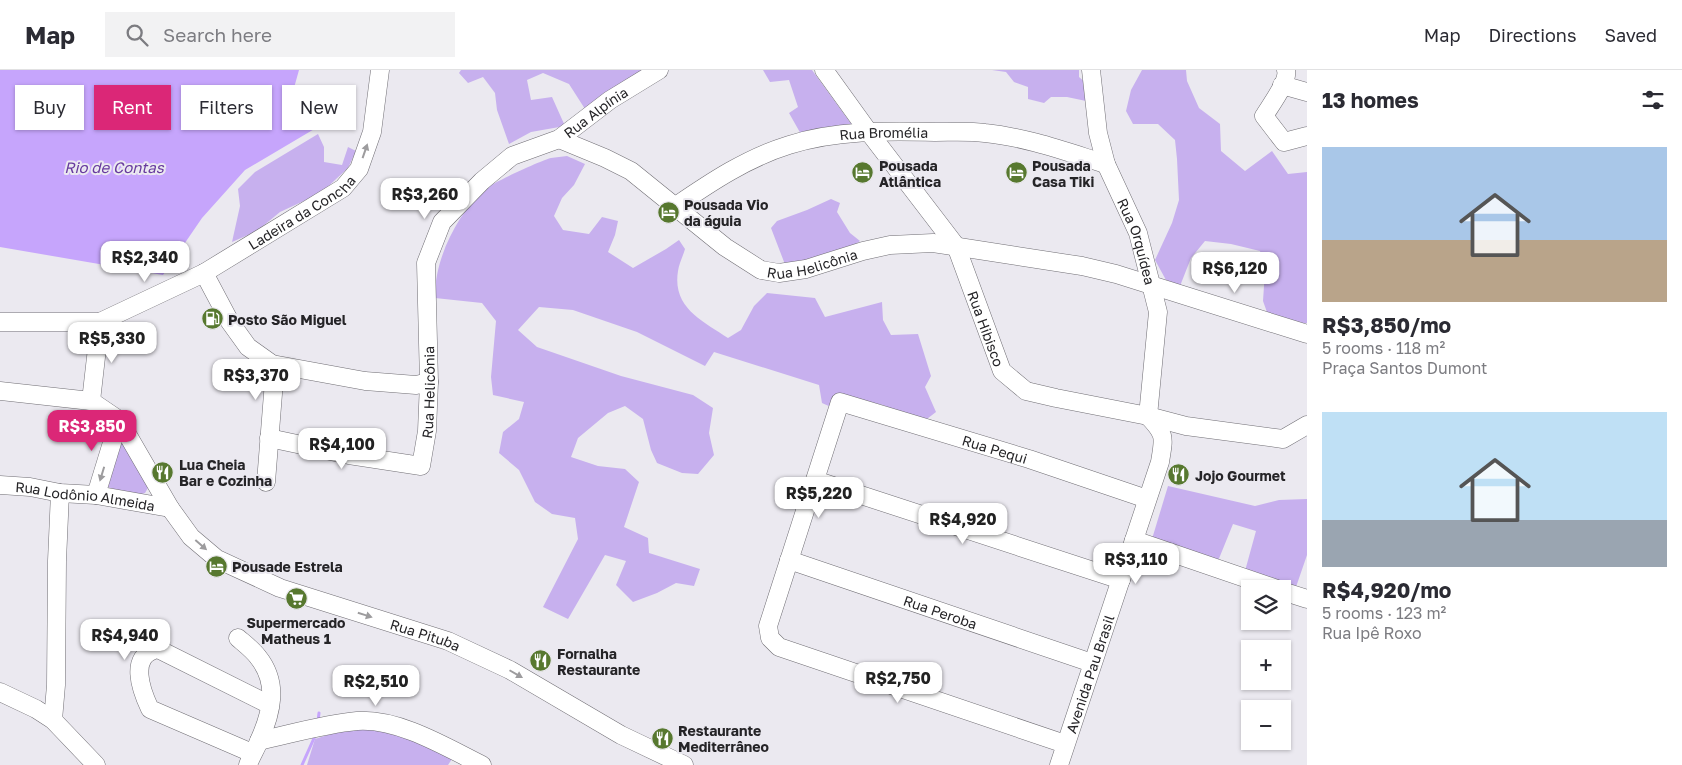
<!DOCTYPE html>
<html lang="en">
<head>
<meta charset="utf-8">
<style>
	body { margin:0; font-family:"Golos Text",sans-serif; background:#f2f2f3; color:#2b2b33; height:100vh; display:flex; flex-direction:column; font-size:19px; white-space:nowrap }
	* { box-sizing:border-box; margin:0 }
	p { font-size:16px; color:#7c7c81 }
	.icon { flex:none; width:28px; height:28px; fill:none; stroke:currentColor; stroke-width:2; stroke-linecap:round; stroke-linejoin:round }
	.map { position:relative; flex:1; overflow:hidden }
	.sheet { display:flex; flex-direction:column; background:#fff; width:375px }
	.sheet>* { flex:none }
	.guide { position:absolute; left:15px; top:15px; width:475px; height:45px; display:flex; gap:10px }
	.fabs { position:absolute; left:1241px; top:510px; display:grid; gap:10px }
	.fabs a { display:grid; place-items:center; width:50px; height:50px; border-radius:0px; background:#fff; box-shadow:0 1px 4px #0004; font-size:25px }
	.price { position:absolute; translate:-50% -42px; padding:0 11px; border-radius:10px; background:#fff; color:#222; font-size:16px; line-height:32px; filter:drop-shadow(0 1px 2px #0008) }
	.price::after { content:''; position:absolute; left:50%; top:30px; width:15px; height:11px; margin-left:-8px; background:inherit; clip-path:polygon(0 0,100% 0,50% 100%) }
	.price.on { background:#db2777; color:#fff }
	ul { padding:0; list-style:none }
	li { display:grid; align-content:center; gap:10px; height:265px; padding:0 15px }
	li span { display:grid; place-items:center; height:155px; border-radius:0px; color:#555 }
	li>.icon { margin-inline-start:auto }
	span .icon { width:90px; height:90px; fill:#fffc; stroke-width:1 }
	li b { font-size:21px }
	h2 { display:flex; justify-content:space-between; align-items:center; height:60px; padding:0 15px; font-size:21px }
	.pill { padding:0 18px; border-radius:0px; background:#fff; box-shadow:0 1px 4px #0004; font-size:18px; line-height:45px }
	.pill.on { background:#db2777; color:#fff }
	header { display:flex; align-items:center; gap:30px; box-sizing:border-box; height:70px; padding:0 25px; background:#fff; border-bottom:1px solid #e1e1e2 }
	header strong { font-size:24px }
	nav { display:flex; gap:28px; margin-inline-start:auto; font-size:18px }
	.search { width:350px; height:45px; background:#f2f2f3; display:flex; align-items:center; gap:12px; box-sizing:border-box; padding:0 18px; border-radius:0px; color:#7c7c81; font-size:19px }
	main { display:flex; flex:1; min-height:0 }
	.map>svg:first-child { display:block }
	.green { fill:#c7b0ee }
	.water { fill:#c6a5fc }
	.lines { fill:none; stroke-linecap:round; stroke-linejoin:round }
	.stream { stroke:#c6a5fc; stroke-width:3 }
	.minor-casing { stroke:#706e74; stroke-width:19 }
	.minor { stroke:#fff; stroke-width:18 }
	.oneway { fill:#9d9c9e }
	.labels { text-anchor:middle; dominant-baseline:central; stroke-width:4; stroke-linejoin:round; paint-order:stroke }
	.street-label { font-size:14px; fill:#252427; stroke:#ebe9f0 }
	.poi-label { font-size:14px; font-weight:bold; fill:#252427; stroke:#ebe9f0; text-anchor:start }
	.water-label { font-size:15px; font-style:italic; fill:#673a9e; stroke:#ebe9f0 }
</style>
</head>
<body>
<header>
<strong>Map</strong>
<div class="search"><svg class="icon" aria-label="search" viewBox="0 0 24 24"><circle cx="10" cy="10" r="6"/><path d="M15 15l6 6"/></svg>Search here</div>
<nav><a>Map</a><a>Directions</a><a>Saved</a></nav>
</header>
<main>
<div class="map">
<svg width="1307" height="695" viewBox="0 0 1307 695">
	<rect width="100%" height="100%" fill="#ebe9f0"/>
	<path class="green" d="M461 0H647L585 39 569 14 543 3 527 10 531 30 552 27 565 56 531 62 509 74 497 40 495 23 483 7 468 13 459 3Z
		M763 0H812L852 55 802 66 789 43 798 37 789 10 770 12Z
		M992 0H1079V7L1088 15 1086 31 1067 27H1051L1044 33 1028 29V17L1014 12 1006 2Z
		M1142 0H1186L1187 11 1199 38 1220 54 1221 81 1245 101 1272 81 1288 104 1307 102V253H1291L1268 245 1263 231 1265 201 1260 181 1231 174 1205 171 1191 188 1180 216 1166 210 1155 190 1172 153 1179 130 1177 89 1175 70 1158 54H1133L1126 41 1131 20Z
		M318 64 324 77V92L342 95 348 77 356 81 348 98 321 123 280 142 257 161 232 172 240 136 238 119 255 102Z
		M567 86 585 94 574 115 562 128 554 146 563 160 589 164 602 147 618 151 615 165 608 182 633 198 666 179 679 170 685 179C683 186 679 194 678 201 672 238 703 251 728 268L741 260 754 236 767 223 815 228 825 247 882 232 883 250 891 265 918 264 931 306 925 317 936 342 923 352 883 335 838 325 831 337 822 333 819 315 714 282 705 296 637 262 573 240 539 237 518 260 537 277 621 306 693 325 713 338 709 363 714 385 698 404 682 403 657 393 651 380 643 349 625 336 608 343 578 368 571 387 598 396 625 399 639 412 624 457 648 468 649 483 700 499 694 516 676 513 657 523 633 532 616 515 626 491 605 485 568 549 543 537 578 469 575 448 552 444 535 432 519 400 499 383 503 362 519 349 524 332 493 325 491 307 496 251 482 233 435 228C434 190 457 144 485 119 492 113 542 90 551 88 556 87 562 87 567 86Z
		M831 129 840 133 837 142 850 163 860 171 850 178 786 197 771 158 777 151 807 140Z
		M123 368 149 416 145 423 133 426 108 417 117 382Z
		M1168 416 1255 436 1279 430 1307 429V485L1296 517 1245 501 1256 461 1233 454 1218 491 1152 469Z
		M369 659 404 665 452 689 448 695H307L315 669 337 662Z"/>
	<path class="water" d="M0 0H299L292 25 316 58 245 100 202 148 163 205 0 177Z"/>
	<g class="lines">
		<path class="stream" d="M318 651 319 643
			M302 695 315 666"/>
		<defs>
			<g id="minor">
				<path id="s1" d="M824 0 868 61 956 176 1002 301 1026 321 1056 328 1148 346 1186 356 1283 369 1307 355"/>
				<path id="s2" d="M1091 0 1098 63 1106 94 1138 163 1158 242 1148 346"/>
				<path d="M1286 0C1289 11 1270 36 1264 46L1284 72 1307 66"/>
				<path d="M1282 15 1307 22"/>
				<path id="s3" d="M559 69 605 88 631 101 725 177 761 200 779 203 806 199 863 181 890 175 933 173 1082 196 1116 204 1307 264"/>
				<path id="s4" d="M676 136C711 112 747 88 789 75 836 60 886 61 935 62 952 62 969 61 985 63 1026 67 1067 82 1106 94"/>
				<path d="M204 203 230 252 248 277 272 294 365 311 416 315 429 312"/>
				<path id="s5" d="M0 252H100L204 203 343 118 359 99 372 62 380 0"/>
				<path id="s6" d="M0 321 91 331 119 350 170 438 191 467 217 489 280 518 448 571 510 600 621 665 684 695"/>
				<path d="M91 331 100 252"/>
				<path id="s7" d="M269 368 349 385 421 396 427 361 429 312 426 193 442 152 482 111 512 86 559 69 610 30 659 0"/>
				<path d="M815 410 1121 510"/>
				<path d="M266 412 274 311 272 294"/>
				<path id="s8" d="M0 415 30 417 60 423 96 425 170 438"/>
				<path d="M96 425 119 350"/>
				<path d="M1134 470 1277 519"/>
				<path id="s9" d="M789 490 1092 593"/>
				<path d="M1282 521 1307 529"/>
				<path d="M238 568C245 574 253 580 258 587 279 613 272 642 259 671 256 679 251 686 248 695"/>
				<path d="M0 622 36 639 53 650 96 695"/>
				<path d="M53 650 56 615 57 491 60 423"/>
				<path d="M259 671C291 664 324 654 357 651 398 648 446 677 482 695"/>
				<path id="s10" d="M1065 674 779 577 770 568 768 556 840 332 1029 389 1147 429"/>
				<path d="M252 683 150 639C141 620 128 585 158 579L270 635"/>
				<path id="s11" d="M1059 695 1160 392C1164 367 1166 365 1148 346"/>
			</g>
		</defs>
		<use href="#minor" class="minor-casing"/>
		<use href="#minor" class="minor"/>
	</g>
	<defs><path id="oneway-solid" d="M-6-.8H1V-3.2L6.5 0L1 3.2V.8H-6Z" transform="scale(1.25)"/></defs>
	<g class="oneway">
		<use href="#oneway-solid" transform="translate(365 81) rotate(-71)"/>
		<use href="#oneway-solid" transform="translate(102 404) rotate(107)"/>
		<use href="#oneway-solid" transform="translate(201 475) rotate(41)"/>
		<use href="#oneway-solid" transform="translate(365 545) rotate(17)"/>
		<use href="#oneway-solid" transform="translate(516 604) rotate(30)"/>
	</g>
	<defs>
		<symbol id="hotel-disc" viewBox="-11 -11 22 22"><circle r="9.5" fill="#57782f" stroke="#ebe9f0"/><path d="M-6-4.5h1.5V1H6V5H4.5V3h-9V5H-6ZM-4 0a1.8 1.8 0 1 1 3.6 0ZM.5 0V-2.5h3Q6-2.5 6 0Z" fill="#fff"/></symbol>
		<symbol id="fuel-disc" viewBox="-11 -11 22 22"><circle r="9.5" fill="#57782f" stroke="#ebe9f0"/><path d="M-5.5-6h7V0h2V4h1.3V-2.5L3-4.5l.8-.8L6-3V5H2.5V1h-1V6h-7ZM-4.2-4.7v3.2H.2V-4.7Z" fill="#fff"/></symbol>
		<symbol id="restaurant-disc" viewBox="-11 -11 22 22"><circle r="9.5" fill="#57782f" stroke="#ebe9f0"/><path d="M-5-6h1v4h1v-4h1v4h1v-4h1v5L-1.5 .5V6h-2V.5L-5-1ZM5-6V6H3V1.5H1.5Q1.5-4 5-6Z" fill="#fff"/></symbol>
		<symbol id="supermarket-disc" viewBox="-11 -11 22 22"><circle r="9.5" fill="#57782f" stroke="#ebe9f0"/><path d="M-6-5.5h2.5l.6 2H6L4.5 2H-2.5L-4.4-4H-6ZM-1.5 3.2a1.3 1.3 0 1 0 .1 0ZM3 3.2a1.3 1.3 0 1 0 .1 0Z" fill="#fff"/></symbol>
	</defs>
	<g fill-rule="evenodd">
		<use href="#hotel-disc" x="850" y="90" width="25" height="25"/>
		<use href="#hotel-disc" x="1004" y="90" width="25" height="25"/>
		<use href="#hotel-disc" x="656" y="130" width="25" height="25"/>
		<use href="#fuel-disc" x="200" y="236" width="25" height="25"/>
		<use href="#restaurant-disc" x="150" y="390" width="25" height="25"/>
		<use href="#restaurant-disc" x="1166" y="392" width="25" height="25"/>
		<use href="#hotel-disc" x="204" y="484" width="25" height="25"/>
		<use href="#supermarket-disc" x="284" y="516" width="25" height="25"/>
		<use href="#restaurant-disc" x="528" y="578" width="25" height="25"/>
		<use href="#restaurant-disc" x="650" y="656" width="25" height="25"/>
	</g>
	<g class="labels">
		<g class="street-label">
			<text stroke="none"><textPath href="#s7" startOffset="594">Rua Alpínia</textPath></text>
			<text stroke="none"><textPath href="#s4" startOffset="225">Rua Bromélia</textPath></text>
			<text stroke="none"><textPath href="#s5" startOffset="330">Ladeira da Concha</textPath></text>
			<text stroke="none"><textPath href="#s2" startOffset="179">Rua Orquídea</textPath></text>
			<text stroke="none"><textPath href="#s3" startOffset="295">Rua Helicônia</textPath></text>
			<text stroke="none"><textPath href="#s1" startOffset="308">Rua Hibisco</textPath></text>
			<text stroke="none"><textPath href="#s7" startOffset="229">Rua Helicônia</textPath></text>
			<text stroke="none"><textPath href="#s10" startOffset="724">Rua Pequi</textPath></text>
			<text stroke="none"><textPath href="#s8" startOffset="86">Rua Lodônio Almeida</textPath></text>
			<text stroke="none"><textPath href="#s9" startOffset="160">Rua Peroba</textPath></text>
			<text stroke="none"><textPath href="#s6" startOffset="519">Rua Pituba</textPath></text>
			<text stroke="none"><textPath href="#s11" startOffset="96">Avenida Pau Brasil</textPath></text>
		</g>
		<g class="poi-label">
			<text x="879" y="95">Pousada<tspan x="879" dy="16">Atlântica</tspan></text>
			<text x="1032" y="95">Pousada<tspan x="1032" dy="16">Casa Tiki</tspan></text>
			<text x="684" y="134">Pousada Vio<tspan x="684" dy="16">da águia</tspan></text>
			<text x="228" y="249">Posto São Miguel</text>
			<text x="179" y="394">Lua Cheia<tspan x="179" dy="16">Bar e Cozinha</tspan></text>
			<text x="1195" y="405">Jojo Gourmet</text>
			<text x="232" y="496">Pousade Estrela</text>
			<text x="296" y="552" text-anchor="middle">Supermercado<tspan x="296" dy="16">Matheus 1</tspan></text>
			<text x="557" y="583">Fornalha<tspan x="557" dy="16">Restaurante</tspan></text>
			<text x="678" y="660">Restaurante<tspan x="678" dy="16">Mediterrâneo</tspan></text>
		</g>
		<g class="water-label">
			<text x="114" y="97">Rio de Contas</text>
		</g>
	</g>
</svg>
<div class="fabs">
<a><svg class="icon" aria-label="layers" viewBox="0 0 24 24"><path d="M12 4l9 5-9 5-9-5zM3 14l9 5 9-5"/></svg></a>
<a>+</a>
<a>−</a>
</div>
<b class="price" style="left:425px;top:150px">R$3,260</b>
<b class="price" style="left:145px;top:213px">R$2,340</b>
<b class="price" style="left:1235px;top:224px">R$6,120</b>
<b class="price" style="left:112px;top:294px">R$5,330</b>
<b class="price" style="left:256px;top:331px">R$3,370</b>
<b class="price on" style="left:92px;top:382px">R$3,850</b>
<b class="price" style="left:342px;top:400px">R$4,100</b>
<b class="price" style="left:819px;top:449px">R$5,220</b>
<b class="price" style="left:963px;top:475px">R$4,920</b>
<b class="price" style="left:1136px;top:515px">R$3,110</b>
<b class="price" style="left:125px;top:591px">R$4,940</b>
<b class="price" style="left:898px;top:634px">R$2,750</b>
<b class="price" style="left:376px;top:637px">R$2,510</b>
<div class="guide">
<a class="pill">Buy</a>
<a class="pill on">Rent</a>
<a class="pill">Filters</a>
<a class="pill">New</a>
</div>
</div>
<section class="sheet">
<h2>13 homes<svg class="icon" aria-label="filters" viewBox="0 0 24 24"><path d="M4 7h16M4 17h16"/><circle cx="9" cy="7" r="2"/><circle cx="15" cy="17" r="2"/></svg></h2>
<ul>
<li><span style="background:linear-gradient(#a9c7e8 60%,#b9a48a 0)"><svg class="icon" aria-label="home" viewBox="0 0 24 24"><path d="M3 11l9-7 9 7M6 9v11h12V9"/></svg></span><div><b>R$3,850/mo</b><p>5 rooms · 118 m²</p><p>Praça Santos Dumont</p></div></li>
<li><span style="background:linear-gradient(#bfe0f5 70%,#9aa5b1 0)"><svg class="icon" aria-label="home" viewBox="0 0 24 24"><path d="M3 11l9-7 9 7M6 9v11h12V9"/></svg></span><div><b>R$4,920/mo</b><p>5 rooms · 123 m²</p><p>Rua Ipê Roxo</p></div></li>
</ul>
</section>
</main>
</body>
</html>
